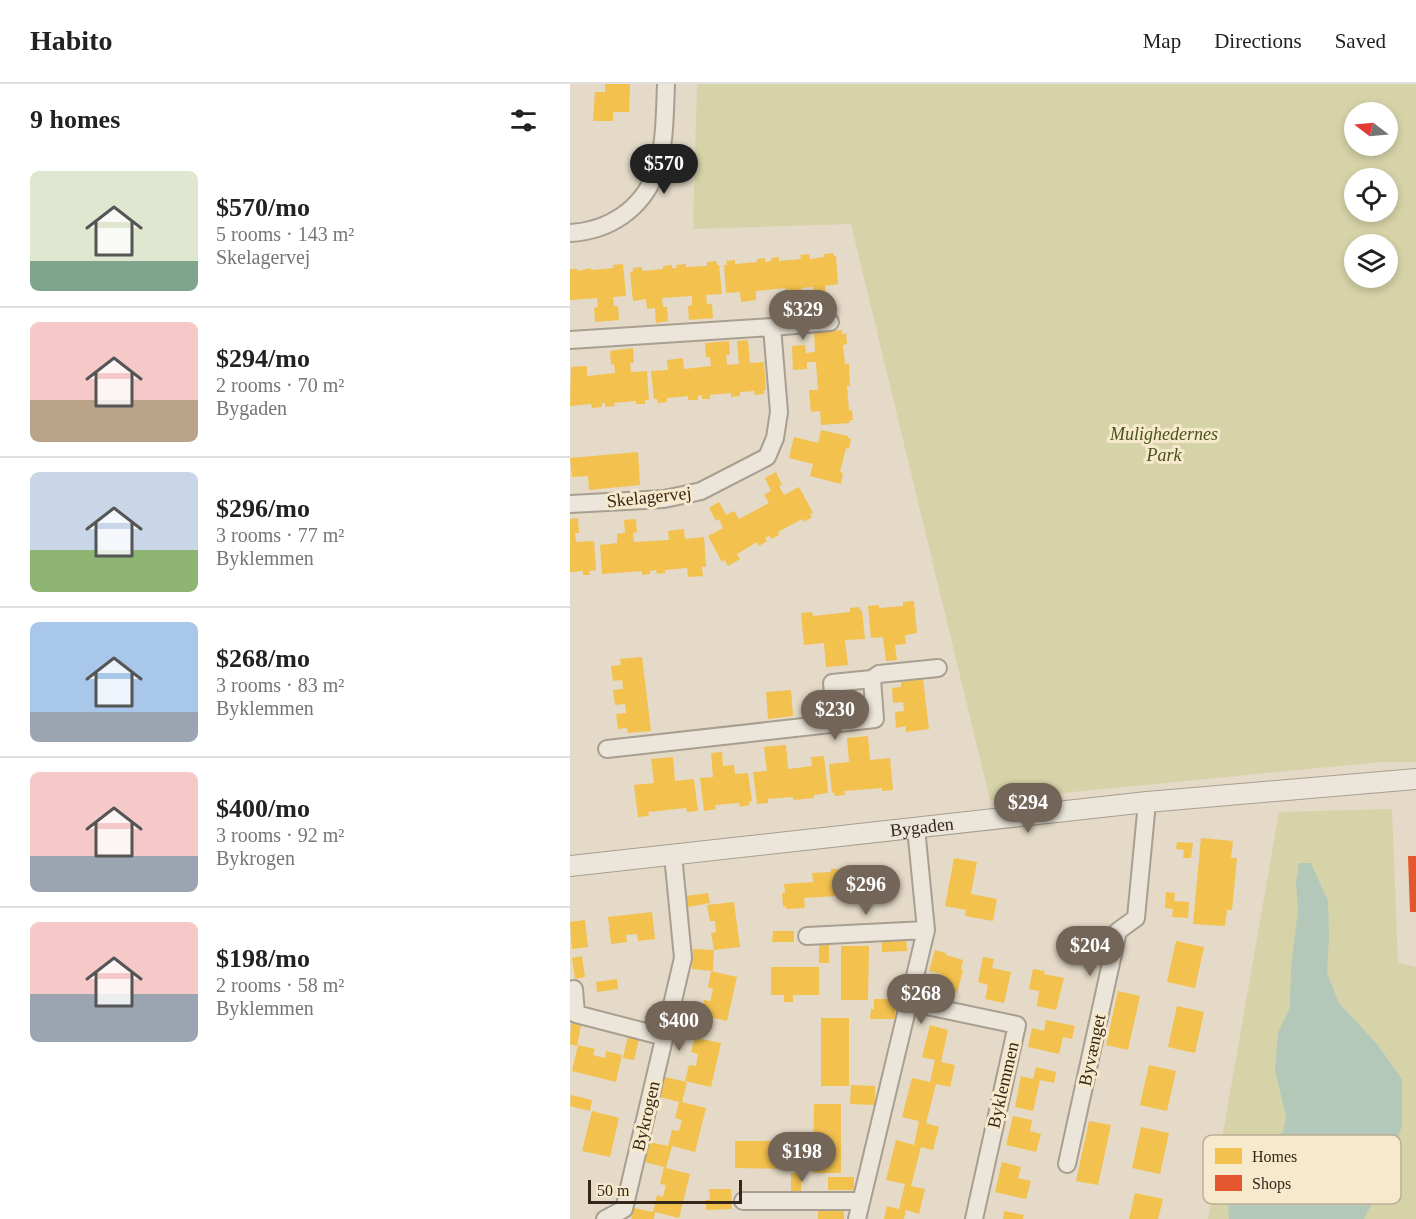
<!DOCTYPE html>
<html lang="en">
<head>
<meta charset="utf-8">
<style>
	body { margin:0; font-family:Georgia,serif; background:#f6f6f6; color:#222; height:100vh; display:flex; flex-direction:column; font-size:22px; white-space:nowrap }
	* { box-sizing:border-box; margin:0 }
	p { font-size:20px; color:#767676 }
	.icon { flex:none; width:33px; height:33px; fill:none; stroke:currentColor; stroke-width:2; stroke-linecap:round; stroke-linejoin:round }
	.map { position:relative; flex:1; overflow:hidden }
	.panel { display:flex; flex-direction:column; background:#fff; width:570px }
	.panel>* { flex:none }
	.needle { width:39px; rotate:286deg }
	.fabs { position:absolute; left:774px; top:18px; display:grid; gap:12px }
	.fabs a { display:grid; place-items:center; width:54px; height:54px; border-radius:50%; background:#fff; box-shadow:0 3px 9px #0003; font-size:30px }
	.scale { position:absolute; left:18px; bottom:15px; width:154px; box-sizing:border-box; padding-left:6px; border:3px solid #36261a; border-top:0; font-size:16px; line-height:21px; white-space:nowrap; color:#36261a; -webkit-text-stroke:4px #f7e9cb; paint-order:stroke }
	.price { position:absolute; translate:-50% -51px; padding:0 14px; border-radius:21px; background:#736557; color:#fff; font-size:20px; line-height:39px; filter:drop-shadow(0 2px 3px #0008) }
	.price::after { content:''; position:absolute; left:50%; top:36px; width:18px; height:14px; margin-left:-9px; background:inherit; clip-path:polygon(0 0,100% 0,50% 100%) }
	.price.on { background:#222; color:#fff }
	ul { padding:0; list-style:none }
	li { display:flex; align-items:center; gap:18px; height:150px; padding:0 30px }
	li+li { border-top:2px solid #e0e0e0 }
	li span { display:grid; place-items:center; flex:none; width:168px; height:120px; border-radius:9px; color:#555 }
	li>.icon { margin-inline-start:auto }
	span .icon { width:72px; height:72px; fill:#fffc; stroke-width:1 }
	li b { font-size:26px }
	h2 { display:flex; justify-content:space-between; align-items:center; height:72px; padding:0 30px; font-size:26px }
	header { display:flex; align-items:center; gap:36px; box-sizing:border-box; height:84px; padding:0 30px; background:#fff; border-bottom:2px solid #e0e0e0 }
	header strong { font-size:28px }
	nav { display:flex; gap:33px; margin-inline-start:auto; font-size:21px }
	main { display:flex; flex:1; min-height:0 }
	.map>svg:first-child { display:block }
	.green { fill:#d6d3a8; fill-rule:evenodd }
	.water { fill:#b4c8ba }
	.homes { fill:#f2c14e }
	.shops { fill:#e4572e }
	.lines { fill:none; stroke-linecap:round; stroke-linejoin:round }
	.minor-casing { stroke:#a89f91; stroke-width:20 }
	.tertiary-casing { stroke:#a89f91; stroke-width:22 }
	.minor { stroke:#ebe5da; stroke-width:16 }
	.tertiary { stroke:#ebe5da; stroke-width:20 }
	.labels { text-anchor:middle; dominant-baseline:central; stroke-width:6; stroke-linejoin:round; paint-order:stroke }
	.park-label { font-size:18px; font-style:italic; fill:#49541f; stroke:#f7e9cb }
	.street-label { font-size:18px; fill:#36261a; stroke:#f7e9cb }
	.key { fill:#f7e9cb; stroke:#bdae96; stroke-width:1.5 }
	.key-label { font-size:16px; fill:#36261a }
</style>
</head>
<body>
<header>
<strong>Habito</strong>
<nav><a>Map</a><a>Directions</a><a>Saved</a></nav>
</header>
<main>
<section class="panel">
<h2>9 homes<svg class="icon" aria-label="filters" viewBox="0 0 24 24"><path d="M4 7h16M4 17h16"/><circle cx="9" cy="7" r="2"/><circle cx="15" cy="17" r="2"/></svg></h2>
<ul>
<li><span style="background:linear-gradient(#dfe7d0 75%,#7fa58c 0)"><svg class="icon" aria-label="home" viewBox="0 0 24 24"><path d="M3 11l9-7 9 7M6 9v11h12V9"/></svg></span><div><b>$570/mo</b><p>5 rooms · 143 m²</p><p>Skelagervej</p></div></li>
<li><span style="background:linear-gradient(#f6c9c9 65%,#b9a48a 0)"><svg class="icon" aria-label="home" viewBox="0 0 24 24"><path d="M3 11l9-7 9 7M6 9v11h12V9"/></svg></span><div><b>$294/mo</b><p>2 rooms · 70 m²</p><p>Bygaden</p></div></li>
<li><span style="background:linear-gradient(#c9d6e8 65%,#8fb573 0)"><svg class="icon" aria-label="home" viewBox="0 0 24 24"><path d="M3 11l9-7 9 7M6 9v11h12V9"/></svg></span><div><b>$296/mo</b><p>3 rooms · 77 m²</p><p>Byklemmen</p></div></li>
<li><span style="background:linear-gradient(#a9c7e8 75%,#9aa5b1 0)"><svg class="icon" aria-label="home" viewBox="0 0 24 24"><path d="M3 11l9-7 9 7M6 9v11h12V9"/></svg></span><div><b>$268/mo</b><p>3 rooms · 83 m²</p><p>Byklemmen</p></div></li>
<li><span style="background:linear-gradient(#f6c9c9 70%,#9aa5b1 0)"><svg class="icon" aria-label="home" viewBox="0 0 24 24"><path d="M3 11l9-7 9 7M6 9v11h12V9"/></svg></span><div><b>$400/mo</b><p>3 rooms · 92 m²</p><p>Bykrogen</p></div></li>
<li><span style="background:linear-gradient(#f6c9c9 60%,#9aa5b1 0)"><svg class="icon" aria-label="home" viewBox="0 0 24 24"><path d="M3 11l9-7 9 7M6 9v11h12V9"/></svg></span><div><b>$198/mo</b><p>2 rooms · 58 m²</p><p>Byklemmen</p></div></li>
</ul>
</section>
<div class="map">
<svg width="846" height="1135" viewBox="0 0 846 1135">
	<rect width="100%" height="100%" fill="#e4dac7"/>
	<path class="green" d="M127 0H846V678H811L420 716 281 140 123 145ZM818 28V62H784V28ZM818 94V128H784V94ZM818 160V194H784V160Z
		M822 725 828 879 846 883V1135H638L709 728Z"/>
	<path class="water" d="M729 779H741L758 817 759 851 757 889 769 919 807 960 832 995V1041L818 1087 794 1135H659C657 1111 658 1074 682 1061 692 1056 703 1054 713 1048L716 1033 705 986 708 949 720 924 721 884 728 826 726 798Z"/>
	<path class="homes" d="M35 0H60L59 28H43V37H23L25 8H35Z
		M263 169 264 172H266L268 200 255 202 256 211 244 212 243 203 231 204 232 213 236 212 237 227 213 229 212 214H216L215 204 186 207V216L171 218 170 208 156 209 154 181H157L156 177 165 176V180L187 178V175L195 174V178L201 177V174L209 173V177L231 175 230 171 239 170 240 175 254 173V170Z
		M146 177 147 181H149L152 210 136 211 137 220H142L143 234 119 236 118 222 122 221V212L92 214 93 223H97L98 237 86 239 85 224 77 225 76 215 63 217 60 188 63 187V184L72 183V187L93 185V182L102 181V184H107L106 181 116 180V183L137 182V178Z
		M53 180 56 212 43 213 44 222H48L49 236 25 238 24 224 28 223 27 214 0 216V185H8V187L21 184V186L43 184V181Z
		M272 246V250L276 249 277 260 273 261 275 280H279L280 302H277L279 327 282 326 283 336H280V339L251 341 250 327 241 328 239 306H248L246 278H237V285L223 286 222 262 235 261 236 269 245 268 244 248Z
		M178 256 180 279 194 278 196 306H194V310L185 311 184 307 170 308V312L161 313V309L140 311V315H132V311L128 312V316H118V312L97 314V318L88 319 87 315H84L81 287 98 286 97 276 113 274 114 285 141 282 140 273H136L135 259 159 257 160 271H156L157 281 169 280 167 257Z
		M63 264 64 279H60L61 288 77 287 79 316H75V320H66V317L44 319 45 322 35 323V319H32V323L22 324 21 320 0 322 1 283 17 282V292L45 289 44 280 41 281 40 267Z
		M251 346 278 352V354L281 355 279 365 276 364 270 388 273 389 271 400 240 392 243 380 219 374 224 353 248 359Z
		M68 368 70 401 19 406 18 392 2 393 0 374Z
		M206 388 212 401 209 402 214 411 229 403 243 429 240 430 242 433 234 438 232 435 208 448 209 451 201 455 200 452 195 454 197 457 189 462 187 458 167 470 170 475 158 482 155 476 152 478 138 452 153 444 149 435 146 437 139 424 149 418 156 431 164 427 169 435 199 419 194 411 201 407 195 394Z
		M8 434 9 449H5L6 458 24 457 26 486 19 487 20 491H13V487L0 488V435Z
		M66 435 67 448 63 449 64 458 99 456 98 447 114 445 115 455 134 453 136 483H132L133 492 118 493 117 484 95 486V489L87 490 86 486 80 487V490L72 491V487L32 490 30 461 47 459V450L55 449 54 436Z
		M344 517 347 549 335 551 336 560 325 561 327 576 316 577 313 553 301 554 298 522 309 521V524L333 522V518Z
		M290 523V527L292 526 295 555 275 556 278 581 256 583 254 559 234 561 231 529 242 528 243 532 280 528V524Z
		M72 573 81 647 58 649 57 644 48 645 46 630 56 629 55 620 45 621 43 606 53 605 52 596 43 597 41 582 51 581 50 575Z
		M353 595 359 645 336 648V642L326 644 325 628 334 627 333 618 323 619 322 604 331 603V598Z
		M221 606 223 632 198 635 196 608Z
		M298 652 300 676 320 674 323 706 312 707V704L274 707 275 711 265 712 264 708 262 709 259 680 279 678 277 654Z
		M216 661 218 685 242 682 241 673 254 672 258 709 244 711V714L223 716V713L198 715V719L187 720 183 688 197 687 194 663Z
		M152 668 153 682 164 681 165 690 178 689 182 717 179 718 180 721 170 723 169 719 145 721 146 725 134 727 130 694 143 693 141 669Z
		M103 673 105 697 124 695 128 727 117 728 116 724 78 728 79 732 68 733 64 701 84 699 81 675Z
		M631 754 663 757 661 774H667L662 826H657L655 842 623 840Z
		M607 758 623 759 621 774H613L614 766 606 765Z
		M384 774 407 778 401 810 427 815 423 837 395 832 396 826 375 822Z
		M261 785H269V789L280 788 282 811 234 814 235 824 216 825V822L213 823 212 809H215L214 800 243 798 242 789 261 788Z
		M596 808 605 809 604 817 619 818 618 834 602 833 603 825 595 824Z
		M138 809 140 819 118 823 116 812Z
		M164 818 170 863 144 866 141 849 146 848 145 837H140L137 821Z
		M82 828 85 855 68 857 67 850 56 851 57 858 41 860 38 833Z
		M15 836 18 863 2 865 0 838Z
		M203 847H224V858H202Z
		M312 855H336L337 867 312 868Z
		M249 857H259V879H249Z
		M606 857 634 863 625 904 597 898Z
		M271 862H299L298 916H271Z
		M123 865 144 866 143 887 122 885Z
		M365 866 376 869V871L393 876 391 885 393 886 387 909 368 903 372 890 359 887Z
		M12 872 15 893 5 895 2 874Z
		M413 873 424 875 422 884 441 888 434 919 415 915 418 901 408 898Z
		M201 883H249V911H223V918H214V911H201Z
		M463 885 475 887 474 890 494 894 486 926 467 922 469 907 459 905Z
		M141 887 167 893 157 937 131 931 134 916 140 917 143 905 138 903Z
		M47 895 48 905 27 908 26 898Z
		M548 907 570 912 558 966 536 961Z
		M304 915H325V935H300L301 925H304Z
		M607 922 634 928 625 969 598 963Z
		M111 927 132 932 127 954 151 959 141 1003 115 997 119 981 126 982 128 970 121 968 125 952 106 947Z
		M251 934H279V1002H251Z
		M476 936 505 942 502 955 493 953 489 970 458 963 462 944 474 947Z
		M1 939 11 941 7 962 0 960Z
		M360 941 378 946 371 978 385 981 380 1003 366 1000 356 1039 369 1043 363 1066 351 1063 341 1102 355 1105 349 1130 336 1126 334 1135H314L317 1122 329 1125 335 1100 316 1096 326 1056 344 1061 349 1037 332 1033 342 994 360 998 365 976 352 973Z
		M58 952 69 955 64 976 53 974Z
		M8 961 25 965 23 971 35 974 36 967 52 971 46 998 2 987Z
		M579 981 606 987 597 1027 570 1021Z
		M466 983 486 988 484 999 470 996 463 1027 445 1023 451 992 463 995Z
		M95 993 117 998 112 1018 136 1024 125 1068 102 1062 96 1084 120 1090 109 1134 85 1128 84 1135H61L64 1124 83 1128 87 1111 93 1113 96 1101 90 1100 94 1083 75 1078 79 1058 98 1062 102 1046 109 1047 112 1036 105 1034 109 1018 90 1013Z
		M281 1001 305 1002V1021L280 1020Z
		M1 1011 22 1016 20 1027 0 1022Z
		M244 1020H271V1089H243Z
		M22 1027 49 1034 40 1073 12 1067Z
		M443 1032 462 1036 460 1047 471 1050 466 1068 436 1061Z
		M519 1037 541 1041 528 1101 506 1097Z
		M571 1043 599 1049 590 1090 562 1084Z
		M165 1057H226V1085L165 1084Z
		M432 1078 451 1083 448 1094 461 1097 456 1115 425 1108Z
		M221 1089H231V1108H221Z
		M258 1093H284V1106H258Z
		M139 1105H161L162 1125 136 1126V1116H140Z
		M565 1109 593 1115 588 1135H559Z
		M248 1127H274V1135H248Z
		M434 1127 454 1131 453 1135H433Z"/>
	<path class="shops" d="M838 772H846V828H840Z"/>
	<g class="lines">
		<defs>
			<path id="minor" d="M0 149C39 147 72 125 86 88 95 66 95 24 96 0
				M202 243 260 238
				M0 256 202 243 209 328 205 354 197 373 131 407 118 410 94 415 0 420
				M302 595 309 590 368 584
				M37 665 305 635 302 595 262 599 266 639
				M237 852 356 846
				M4 905 6 930 95 953
				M338 918 447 941 404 1135
				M497 1080 548 847 566 834 577 718
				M173 1117H291
				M35 1135 54 1125 113 874 103 771
				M287 1135 356 846 346 744"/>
			<g id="tertiary">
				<path id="s1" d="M0 782 577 718 846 695"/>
			</g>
		</defs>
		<use href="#minor" class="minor-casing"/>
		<use href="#tertiary" class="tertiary-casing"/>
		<use href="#minor" class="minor"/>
		<use href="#tertiary" class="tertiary"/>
	</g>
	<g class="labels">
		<g class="park-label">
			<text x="594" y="350">Mulighedernes<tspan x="594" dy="21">Park</tspan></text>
		</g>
		<g class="street-label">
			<text transform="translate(79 413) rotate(-6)">Skelagervej</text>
			<text stroke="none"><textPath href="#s1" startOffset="354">Bygaden</textPath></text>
			<text transform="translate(522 966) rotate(-78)">Byvænget</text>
			<text transform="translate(433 1001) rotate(-77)">Byklemmen</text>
			<text transform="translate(76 1032) rotate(-77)">Bykrogen</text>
		</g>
	</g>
	<rect x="633" y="1051" width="198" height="69" rx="9" class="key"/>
	<rect x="645" y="1064" width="27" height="16" fill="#f2c14e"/>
	<rect x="645" y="1091" width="27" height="16" fill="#e4572e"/>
	<g class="key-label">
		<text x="682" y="1078">Homes</text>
		<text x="682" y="1105">Shops</text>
	</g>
</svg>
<div class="fabs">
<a><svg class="needle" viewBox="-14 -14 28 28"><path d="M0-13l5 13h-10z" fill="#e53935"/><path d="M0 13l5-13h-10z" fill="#767676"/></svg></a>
<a><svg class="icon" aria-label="locate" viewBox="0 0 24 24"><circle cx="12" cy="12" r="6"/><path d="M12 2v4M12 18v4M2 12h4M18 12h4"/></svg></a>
<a><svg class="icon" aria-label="layers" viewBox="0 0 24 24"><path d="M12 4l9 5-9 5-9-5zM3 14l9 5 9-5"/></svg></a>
</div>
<div class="scale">50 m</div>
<b class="price on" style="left:94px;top:111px">$570</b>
<b class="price" style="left:233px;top:257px">$329</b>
<b class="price" style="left:265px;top:657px">$230</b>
<b class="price" style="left:458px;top:750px">$294</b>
<b class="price" style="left:296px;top:832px">$296</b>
<b class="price" style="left:520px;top:893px">$204</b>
<b class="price" style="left:351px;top:941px">$268</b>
<b class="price" style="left:109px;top:968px">$400</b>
<b class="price" style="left:232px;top:1099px">$198</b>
</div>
</main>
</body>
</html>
